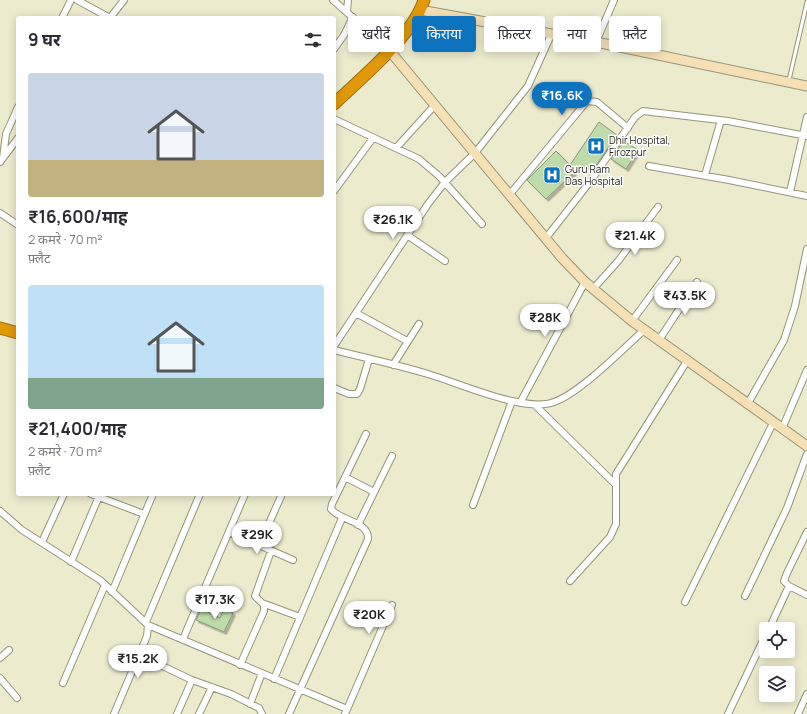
<!DOCTYPE html>
<html lang="hi">
<head>
<meta charset="utf-8">
<style>
	body { margin:0; font-family:Manrope,"Noto Sans Devanagari",sans-serif; background:#f2f2f3; color:#2b2b33; height:100vh; display:flex; flex-direction:column; font-size:15px; white-space:nowrap }
	* { box-sizing:border-box; margin:0 }
	p { font-size:13px; color:#7c7c81 }
	.icon { flex:none; width:22px; height:22px; fill:none; stroke:currentColor; stroke-width:2; stroke-linecap:round; stroke-linejoin:round }
	.map { position:relative; flex:1; overflow:hidden }
	.panel { position:absolute; left:16px; top:16px; width:320px; height:480px; display:flex; flex-direction:column; background:#fff; border-radius:4px; box-shadow:0 2px 10px #0003 }
	.panel>* { flex:none }
	.top-card { position:absolute; left:348px; top:16px; width:380px; height:36px; display:flex; gap:8px }
	.controls { position:absolute; left:759px; top:622px; display:grid; gap:8px }
	.controls a { display:grid; place-items:center; width:36px; height:36px; border-radius:4px; background:#fff; box-shadow:0 2px 10px #0003; font-size:20px }
	.price { position:absolute; translate:-50% -34px; padding:0 9px; border-radius:14px; background:#fff; color:#222; font-size:13px; line-height:26px; filter:drop-shadow(0 1px 2px #0008) }
	.price::after { content:''; position:absolute; left:50%; top:24px; width:12px; height:9px; margin-left:-6px; background:inherit; clip-path:polygon(0 0,100% 0,50% 100%) }
	.price.on { background:#0d73be; color:#fff }
	ul { padding:0; list-style:none }
	li { display:grid; align-content:center; gap:8px; height:212px; padding:0 12px }
	li span { display:grid; place-items:center; height:124px; border-radius:4px; color:#555 }
	li>.icon { margin-inline-start:auto }
	span .icon { width:72px; height:72px; fill:#fffc; stroke-width:1 }
	li b { font-size:17px }
	h2 { display:flex; justify-content:space-between; align-items:center; height:48px; padding:0 12px; font-size:17px }
	.tag { padding:0 14px; border-radius:4px; background:#fff; box-shadow:0 2px 10px #0003; font-size:14px; line-height:36px }
	.tag.on { background:#0d73be; color:#fff }
	.map>svg:first-child { display:block }
	.building { fill:#bddca9; stroke:#899780; filter:url(#shadow) }
	.lines { fill:none; stroke-linecap:round; stroke-linejoin:round }
	.lane-casing { stroke:#969479; stroke-width:5 }
	.street-casing { stroke:#969479; stroke-width:8 }
	.secondary-casing { stroke:#969479; stroke-width:11 }
	.highway-casing { stroke:#9e6f0f; stroke-width:13 }
	.lane { stroke:#fff; stroke-width:3 }
	.street { stroke:#fff; stroke-width:6 }
	.secondary { stroke:#f6e0b6; stroke-width:9 }
	.highway { stroke:#e1990a; stroke-width:11 }
	.labels { text-anchor:middle; dominant-baseline:central; stroke-width:3; stroke-linejoin:round; paint-order:stroke }
	.poi-label { font-size:10px; fill:#232218; stroke:#fff; text-anchor:start }
</style>
</head>
<body>
<div class="map">
<svg width="807" height="714" viewBox="0 0 807 714">
	<defs>
		<filter id="shadow"><feDropShadow dx="2.5" dy="2.5" stdDeviation="0" flood-color="#0004"/></filter>
	</defs>
	<rect width="100%" height="100%" fill="#edebce"/>
	<path class="building" d="M599 122 617 135 592 171 582 165 546 199 527 180 556 151 570 165Z
		M624 141 638 150 626 169 611 159Z
		M201 609 220 618 224 609 233 613 224 632 196 620Z"/>
	<g class="lines">
		<defs>
			<path id="lane" d="M789 80 807 2"/>
			<path id="street" d="M77 0 110 18
				M333 0 389 50
				M347 11 348 0
				M62 18 71 0
				M110 18 124 0
				M596 42 614 0
				M334 49 344 35 353 17
				M334 119 419 159 439 176 482 224
				M396 148 435 105
				M3 158 6 134 18 107
				M0 162 18 138
				M649 166 729 180 807 196
				M705 175 721 120
				M334 191 373 138
				M790 192 807 117
				M510 194 587 101 597 102 628 128
				M0 213 18 225
				M407 235 445 261
				M546 238 589 183 635 117 643 111 728 121 807 136
				M593 289 619 260 658 207
				M356 313 407 341
				M632 321 677 260
				M659 340 697 282
				M334 346 428 204 445 182 475 153 528 86 551 35
				M334 350C366 358 399 365 431 375 461 384 525 413 554 402 580 393 622 350 644 330
				M393 365 419 324
				M334 388 349 394H357L360 389 369 359
				M520 403 585 282
				M535 405 615 484
				M747 405 784 340 795 306 807 249
				M782 429 807 370
				M345 477 374 492
				M91 494 144 514
				M473 505 512 401
				M0 511 22 530 100 580 148 625 147 636 114 714
				M358 525 392 456
				M229 532 293 560
				M807 532 787 573 784 581 789 586 807 595
				M42 542 64 494
				M259 546 282 494
				M71 562 100 494
				M570 581 610 537 616 524V474L687 361
				M112 592 153 494
				M745 596 787 508 807 454
				M685 602 773 423
				M262 603 300 617
				M146 622 200 494
				M148 625 347 709
				M769 629 789 586
				M183 639 245 494
				M139 655 192 680 231 694 259 708 262 714
				M0 658 9 650
				M240 665 264 611V605L255 596 271 551
				M0 678 17 698
				M274 679 342 518
				M63 683 105 585
				M250 704 262 673
				M177 714 192 680
				M199 714 212 687
				M289 714 368 539C369 521 340 521 331 509L332 504 366 434
				M345 714 392 605
				M728 714 766 634
				M798 714 807 694"/>
			<path id="secondary" d="M420 10 596 42 807 86
				M389 50 562 258 585 282 632 321 807 446"/>
			<path id="highway" d="M334 104C362 77 412 37 424 0
				M0 328 18 333"/>
		</defs>
		<use href="#lane" class="lane-casing"/>
		<use href="#street" class="street-casing"/>
		<use href="#secondary" class="secondary-casing"/>
		<use href="#highway" class="highway-casing"/>
		<use href="#lane" class="lane"/>
		<use href="#street" class="street"/>
		<use href="#secondary" class="secondary"/>
		<use href="#highway" class="highway"/>
	</g>
	<defs>
		<symbol id="hospital-square" viewBox="-11 -11 22 22"><rect x="-9" y="-9" width="18" height="18" rx="4" fill="#0d73be" stroke="#fff"/><path d="M-5-5h3v3.5h4V-5h3V5h-3V1.5h-4V5h-3Z" fill="#fff"/></symbol>
	</defs>
	<g fill-rule="evenodd">
		<use href="#hospital-square" x="586" y="136" width="20" height="20"/>
		<use href="#hospital-square" x="542" y="165" width="20" height="20"/>
	</g>
	<g class="labels">
		<g class="poi-label">
			<text x="609" y="140">Dhir Hospital,<tspan x="609" dy="12">Firozpur</tspan></text>
			<text x="565" y="169">Guru Ram<tspan x="565" dy="12">Das Hospital</tspan></text>
		</g>
	</g>
</svg>
<div class="controls">
<a><svg class="icon" aria-label="locate" viewBox="0 0 24 24"><circle cx="12" cy="12" r="6"/><path d="M12 2v4M12 18v4M2 12h4M18 12h4"/></svg></a>
<a><svg class="icon" aria-label="layers" viewBox="0 0 24 24"><path d="M12 4l9 5-9 5-9-5zM3 14l9 5 9-5"/></svg></a>
</div>
<b class="price on" style="left:562px;top:116px">₹16.6K</b>
<b class="price" style="left:393px;top:240px">₹26.1K</b>
<b class="price" style="left:635px;top:256px">₹21.4K</b>
<b class="price" style="left:685px;top:316px">₹43.5K</b>
<b class="price" style="left:545px;top:338px">₹28K</b>
<b class="price" style="left:257px;top:555px">₹29K</b>
<b class="price" style="left:215px;top:620px">₹17.3K</b>
<b class="price" style="left:369px;top:635px">₹20K</b>
<b class="price" style="left:138px;top:679px">₹15.2K</b>
<div class="top-card">
<a class="tag">खरीदें</a>
<a class="tag on">किराया</a>
<a class="tag">फ़िल्टर</a>
<a class="tag">नया</a>
<a class="tag">फ़्लैट</a>
</div>
<section class="panel">
<h2>9 घर<svg class="icon" aria-label="filters" viewBox="0 0 24 24"><path d="M4 7h16M4 17h16"/><circle cx="9" cy="7" r="2"/><circle cx="15" cy="17" r="2"/></svg></h2>
<ul>
<li><span style="background:linear-gradient(#c9d6e8 70%,#c2b280 0)"><svg class="icon" aria-label="home" viewBox="0 0 24 24"><path d="M3 11l9-7 9 7M6 9v11h12V9"/></svg></span><div><b>₹16,600/माह</b><p>2 कमरे · 70 m²</p><p>फ़्लैट</p></div></li>
<li><span style="background:linear-gradient(#bfe0f5 75%,#7fa58c 0)"><svg class="icon" aria-label="home" viewBox="0 0 24 24"><path d="M3 11l9-7 9 7M6 9v11h12V9"/></svg></span><div><b>₹21,400/माह</b><p>2 कमरे · 70 m²</p><p>फ़्लैट</p></div></li>
</ul>
</section>
</div>
</body>
</html>
